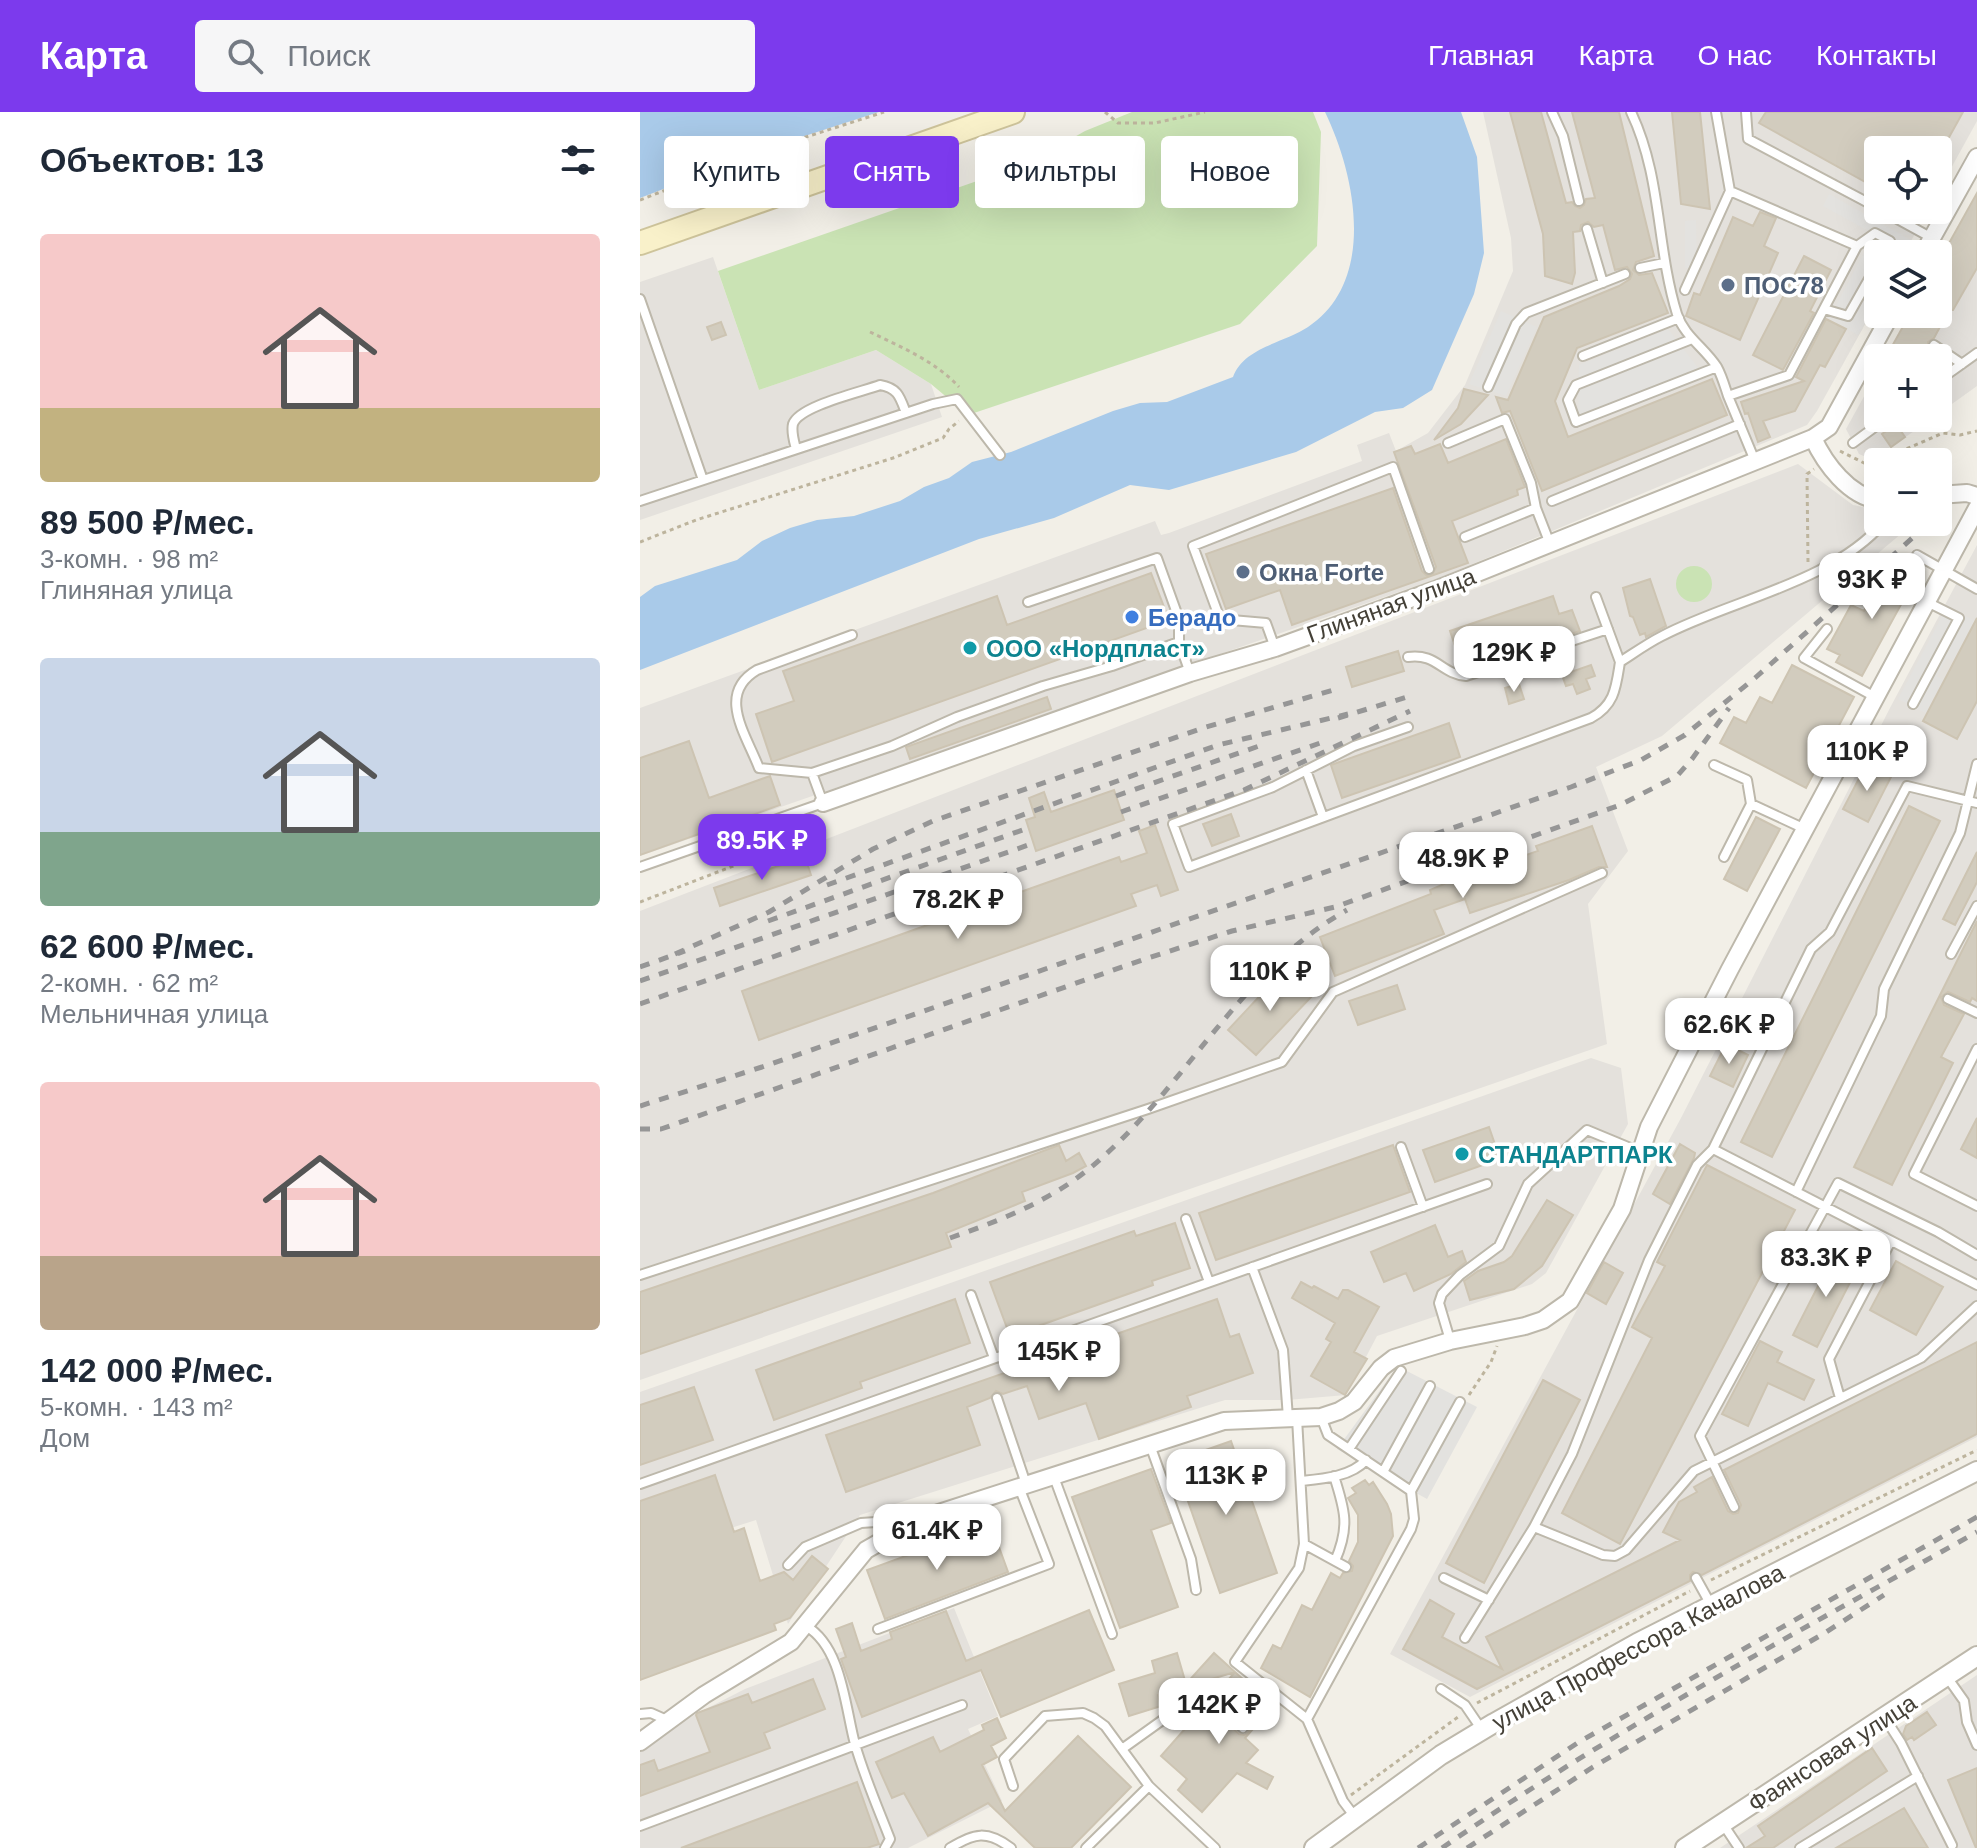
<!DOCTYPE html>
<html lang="ru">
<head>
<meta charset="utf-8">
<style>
	body { margin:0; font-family:Helvetica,sans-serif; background:#f6f6f7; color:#1f2937; height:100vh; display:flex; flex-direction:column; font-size:30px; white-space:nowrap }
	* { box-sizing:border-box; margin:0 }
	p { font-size:26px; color:#747a83 }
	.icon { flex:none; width:44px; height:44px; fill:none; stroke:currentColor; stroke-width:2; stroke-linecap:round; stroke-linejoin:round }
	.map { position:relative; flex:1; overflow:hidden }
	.side { display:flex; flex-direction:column; background:#fff; width:640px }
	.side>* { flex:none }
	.top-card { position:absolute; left:24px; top:24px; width:760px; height:72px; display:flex; gap:16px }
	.fabs { position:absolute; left:1224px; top:24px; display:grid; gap:16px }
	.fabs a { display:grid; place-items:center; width:88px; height:88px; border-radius:8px; background:#fff; box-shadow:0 8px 32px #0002; font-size:40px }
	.price { position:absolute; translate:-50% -68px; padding:0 18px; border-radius:16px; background:#fff; color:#222; font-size:26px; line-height:52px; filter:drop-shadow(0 2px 4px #0008) }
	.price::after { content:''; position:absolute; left:50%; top:48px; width:24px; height:18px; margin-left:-12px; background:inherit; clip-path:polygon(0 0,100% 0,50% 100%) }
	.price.current { background:#7c3aed; color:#fff }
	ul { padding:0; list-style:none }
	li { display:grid; align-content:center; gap:16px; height:424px; padding:0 40px }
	li span { display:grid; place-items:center; height:248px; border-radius:8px; color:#555 }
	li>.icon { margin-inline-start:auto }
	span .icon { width:144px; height:144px; fill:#fffc; stroke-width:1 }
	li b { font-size:34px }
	h2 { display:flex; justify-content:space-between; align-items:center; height:96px; padding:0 40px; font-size:34px }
	.pill { padding:0 28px; border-radius:8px; background:#fff; box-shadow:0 8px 32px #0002; font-size:28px; line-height:72px }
	.pill.current { background:#7c3aed; color:#fff }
	header { display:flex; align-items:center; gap:48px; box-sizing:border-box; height:112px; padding:0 40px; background:#7c3aed; color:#fff }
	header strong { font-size:38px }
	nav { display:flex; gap:44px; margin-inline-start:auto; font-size:28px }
	.search { width:560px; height:72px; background:#f6f6f7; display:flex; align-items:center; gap:20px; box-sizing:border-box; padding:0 28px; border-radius:8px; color:#747a83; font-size:30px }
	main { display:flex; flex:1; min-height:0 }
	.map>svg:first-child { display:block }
	.industrial { fill:#e4e1dc }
	.green { fill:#cae3b4 }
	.parking { fill:#e3e2df }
	.water { fill:#a9cae9 }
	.building { fill:#d2ccbe; stroke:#cdc4b2; stroke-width:2 }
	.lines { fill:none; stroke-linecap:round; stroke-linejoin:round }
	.service-casing { stroke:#bdb8ab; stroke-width:12 }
	.minor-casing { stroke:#bdb8ab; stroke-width:20 }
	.tertiary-casing { stroke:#bdb8ab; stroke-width:22 }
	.secondary-casing { stroke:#cec49b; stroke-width:26 }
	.path { stroke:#bdb49d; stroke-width:3; stroke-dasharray:4 4; stroke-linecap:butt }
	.service { stroke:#fff; stroke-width:8 }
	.minor { stroke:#fff; stroke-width:16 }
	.tertiary { stroke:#fff; stroke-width:18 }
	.secondary { stroke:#f9f1ca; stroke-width:22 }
	.rail { stroke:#969696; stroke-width:5; stroke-dasharray:10 10; stroke-linecap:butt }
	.service-dot { fill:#5c6f8a; stroke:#fff; stroke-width:3 }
	.shop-dot { fill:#3f7fe0; stroke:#fff; stroke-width:3 }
	.culture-dot { fill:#0f9aa8; stroke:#fff; stroke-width:3 }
	.labels { text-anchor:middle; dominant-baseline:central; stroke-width:7; stroke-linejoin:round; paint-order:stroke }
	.service-label { font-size:24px; font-weight:bold; fill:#4e5e75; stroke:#fff; text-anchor:start }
	.street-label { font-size:24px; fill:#444037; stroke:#fff }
	.shop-label { font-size:24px; font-weight:bold; fill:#366cbe; stroke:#fff; text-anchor:start }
	.culture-label { font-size:24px; font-weight:bold; fill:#0d838f; stroke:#fff; text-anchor:start }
</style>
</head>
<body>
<header>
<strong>Карта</strong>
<div class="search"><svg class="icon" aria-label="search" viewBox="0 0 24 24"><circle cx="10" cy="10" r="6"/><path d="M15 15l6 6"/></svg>Поиск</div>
<nav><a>Главная</a><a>Карта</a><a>О нас</a><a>Контакты</a></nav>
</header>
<main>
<section class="side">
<h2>Объектов: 13<svg class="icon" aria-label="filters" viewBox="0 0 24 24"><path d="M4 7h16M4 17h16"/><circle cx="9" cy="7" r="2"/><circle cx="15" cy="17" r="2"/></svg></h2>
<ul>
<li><span style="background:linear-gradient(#f6c9c9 70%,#c2b280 0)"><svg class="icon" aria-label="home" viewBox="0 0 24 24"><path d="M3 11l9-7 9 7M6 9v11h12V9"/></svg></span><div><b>89 500 ₽/мес.</b><p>3-комн. · 98 m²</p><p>Глиняная улица</p></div></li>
<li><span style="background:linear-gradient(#c9d6e8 70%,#7fa58c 0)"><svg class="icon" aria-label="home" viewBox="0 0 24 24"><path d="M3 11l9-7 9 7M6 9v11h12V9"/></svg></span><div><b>62 600 ₽/мес.</b><p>2-комн. · 62 m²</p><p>Мельничная улица</p></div></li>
<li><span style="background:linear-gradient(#f6c9c9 70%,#b9a48a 0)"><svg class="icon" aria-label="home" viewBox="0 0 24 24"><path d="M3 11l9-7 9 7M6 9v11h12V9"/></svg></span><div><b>142 000 ₽/мес.</b><p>5-комн. · 143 m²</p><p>Дом</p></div></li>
</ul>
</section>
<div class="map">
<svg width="1337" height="1736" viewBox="0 0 1337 1736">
	<rect width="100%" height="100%" fill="#f2efe7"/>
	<path class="industrial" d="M843 0H1337V9L1298 80V38H1238V98H1288L1264 142H1238V189L1177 299 1167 313 799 466 0 744V596L515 409 521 423 529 421 722 349 717 333 749 321 756 339 788 321 825 273 873 159 871 126Z
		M1337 81V274L1298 302V246H1245L1270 202H1298Z
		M73 145 119 278 236 238 291 272 302 305 0 408V170Z
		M1238 259V306H1293L1251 335 1226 345 1219 342 1206 317Z
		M1158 352 1213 393 1238 398V410H1275L1022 624 956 655 988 739 948 792 967 932 0 1268V799Z
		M1337 433V1325L830 1585 750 1542 1041 1006 1251 594Z
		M951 946 981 956 988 1012 906 1161 892 1172 737 1224 706 1283 647 1288H585L220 1403 148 1512 116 1408 0 1445V1280Z
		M314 1496 358 1604 328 1617 362 1689 268 1736H0V1635L56 1602 105 1577Z
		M1337 1563V1736H1080L1107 1718Z"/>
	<path class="green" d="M492 0H673L681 20 677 134 600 212 328 303 291 272 236 238 119 278 78 159 389 51 445 19Z
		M1036 472a18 18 0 1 1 36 0a18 18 0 1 1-36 0Z"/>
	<path class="parking" d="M1189 82 1271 128 1263 142H1238V187L1218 223 1189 207 1234 122 1183 94Z
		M1056 108 1057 156H1045V109Z
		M861 199 897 215 866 284 829 272Z
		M1028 217 1059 257 938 305 939 253Z
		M1307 495 1335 509 1313 549 1307 546 1297 564 1303 568 1286 601 1258 587Z
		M761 1256 837 1295 787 1387 697 1337 754 1259Z"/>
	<path class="water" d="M0 0H239L140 32 0 86Z
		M685 0H821L837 45 844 141 834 182 792 278 763 296 735 300 656 340 529 378 490 373 414 406 339 427 0 558V485L15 474 97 448 122 429 150 416 177 408 214 404 260 389 284 375 309 366 332 350 371 340 473 299 500 291 527 290 593 265C604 235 644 231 668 215 737 169 716 64 685 0Z"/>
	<path class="building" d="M870 0H901L926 91 932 90 935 94 940 96 944 93 946 87 955 86 932 0H979L1014 144 996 150 993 158 999 163 1012 161 1028 201 937 236 915 289 928 325 1072 267 1087 303 902 379 870 299 862 301 856 285 868 288 904 205 979 174 990 167 992 162 987 155 975 158 963 113 954 115 948 110 941 113 940 119 933 120 935 161 932 172 905 164 903 122Z
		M1032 0H1060L1070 97 1041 92Z
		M1126 0H1323L1302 38H1238V77L1119 11Z
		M1337 81V156L1313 198H1309L1294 226 1288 230V236L1282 246H1270L1251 236 1270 202H1298V151Z
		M1120 100 1136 106 1124 134 1138 141 1100 228 1046 204 1054 181 1060 183 1093 105 1113 114Z
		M1164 144 1191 158 1170 199 1174 201 1143 258 1113 243Z
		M1186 207 1206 217 1185 255 1180 253 1155 299 1123 309 1130 325 1118 330 1108 301 1105 302 1101 290 1164 269 1156 265Z
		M81 210 86 223 72 228 67 215Z
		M824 277 848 283 821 312 794 328 818 296Z
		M1256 312 1265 325 1251 335 1242 322Z
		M866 327 885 375 877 378 878 383 812 409 828 451 652 513 640 478 586 497 566 442 753 376 782 459 787 464 792 463 796 455 754 340 771 334 775 342 800 332 808 351Z
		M1262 445 1281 456 1222 564 1196 550 1200 543 1187 537 1211 493 1224 499 1236 476 1244 480Z
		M511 461 529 508 132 650 116 602 154 589 143 559 357 484 367 513Z
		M1010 467 1026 514 1006 525 1005 521 1000 523 993 505 990 504 983 476Z
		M913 484 919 502 932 498 940 519 860 545 859 542 822 555 810 519Z
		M1337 506V589L1317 627 1283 609Z
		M758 539 764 559 712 575 706 555Z
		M951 553 955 564 946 567 950 577 937 582 933 572 926 574 922 563Z
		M1152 553 1214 585 1166 676 1080 631 1094 605 1106 611 1120 585 1132 591Z
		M879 572 884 587 869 592 865 576Z
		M407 585 411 597 270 647 266 635Z
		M809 611 820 645 702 686 691 653Z
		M49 629 69 686 130 664 140 693 0 743V646Z
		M1226 653 1251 665 1228 710 1203 697Z
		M474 678 484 708 396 739 386 708 395 705 389 686 404 680 411 700Z
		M1269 694 1300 709 1132 1045 1101 1030Z
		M591 702 599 724 572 734 563 712Z
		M1116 705 1140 717 1107 779 1084 767Z
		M515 713 538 778 521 784 517 773 491 782 496 794 119 928 102 879 479 745 481 750 507 741 499 719Z
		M952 714 967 755H959L929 768 830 801 825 787 794 798 804 822 695 864 680 825 791 782 790 778 818 766 898 739 896 734Z
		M1337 740V770L1315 813 1303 807Z
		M165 745 171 763 80 794 74 776Z
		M1337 809V889L1332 886 1330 890 1308 880 1301 885 1304 893 1324 902 1301 945 1313 951 1252 1073 1214 1055Z
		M644 858 672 884 616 943 588 918Z
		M757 873 765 897 718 913 709 889Z
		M1086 932 1108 943 1093 975 1070 964Z
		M1337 1006V1046L1321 1037Z
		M849 1015 860 1047 795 1070 783 1038Z
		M1040 1032 1055 1041 1054 1046 1030 1092 1013 1082Z
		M419 1033 426 1049 439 1041 446 1054 433 1061 382 1080 385 1089 306 1121 311 1135 0 1242V1180L293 1081Z
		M753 1033 770 1080 576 1148 559 1101Z
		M1067 1053 1155 1098 980 1432 922 1401 1012 1226 992 1215 1025 1154 1017 1150Z
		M907 1088 933 1103 902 1154 874 1177 830 1188 824 1169 838 1159 864 1150 872 1144Z
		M535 1111 550 1156 512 1169 513 1173 370 1224 350 1170 494 1119 496 1124Z
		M795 1113 808 1145 822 1139 826 1150 811 1162 774 1179 766 1161 744 1170 731 1140Z
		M1196 1139 1220 1151 1177 1235 1153 1223Z
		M1256 1149 1303 1175 1276 1223 1230 1198Z
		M964 1150 983 1161 966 1192 947 1181Z
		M661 1170 672 1176 674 1174 698 1187 703 1178H708L739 1195 714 1240 727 1247 705 1283 671 1264 691 1230 686 1227 695 1211 652 1186Z
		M315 1187 330 1231 220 1270 222 1276 134 1308 116 1258Z
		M577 1187 590 1225 599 1222 613 1261 547 1284 551 1295 459 1327 446 1291 399 1307 387 1274 363 1282 356 1279 350 1286 327 1295 340 1333 206 1380 186 1323Z
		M1120 1229 1142 1240 1137 1250 1174 1268 1164 1288 1128 1271 1108 1314 1082 1302Z
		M1337 1230V1322L1062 1463 1053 1460 1050 1463V1469L837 1577 763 1537 790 1488 814 1502 802 1525 862 1557 846 1525 1040 1428 1023 1420 1039 1390 1057 1380 1054 1375 1072 1365 1088 1399 1093 1402 1098 1401 1101 1393 1084 1358Z
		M903 1268 940 1288 844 1471 806 1451Z
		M54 1275 73 1328 0 1353V1293Z
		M591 1329 637 1461 580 1481 534 1349Z
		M511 1357 531 1411 511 1418 538 1495 480 1516 432 1385Z
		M75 1363 94 1420 104 1416 120 1469 144 1460 153 1468 172 1444 188 1457 150 1506 134 1512 136 1518 0 1568V1389Z
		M725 1368 729 1373 733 1370 747 1392 751 1402 753 1424 670 1585 621 1556 633 1533 641 1537 662 1493 672 1498 691 1461 700 1466 703 1461 712 1459 713 1454 709 1449 718 1430V1403L708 1386 716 1381 712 1376Z
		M351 1413 368 1460 245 1507 227 1458Z
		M449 1498 474 1558 361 1605 341 1558 222 1605 201 1547 206 1545 196 1517 212 1511 221 1539 252 1527 250 1520 306 1499 326 1549Z
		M537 1541 546 1572 574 1541 595 1560 518 1583 521 1594 489 1604 479 1572 515 1561 512 1549Z
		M595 1560 633 1594 605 1626 618 1638 606 1651 633 1665 627 1677 597 1661 562 1700 538 1678 547 1667 521 1644 567 1592 599 1622 604 1623 609 1620 608 1611 576 1582Z
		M173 1567 185 1597 124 1621 130 1636 0 1684V1653L14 1648 18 1659 70 1640 56 1603 57 1601 108 1582 112 1591Z
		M1287 1600 1296 1613 1274 1628 1272 1625 1267 1628 1263 1622 1266 1614Z
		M357 1606 366 1626 351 1634 357 1645 342 1653 365 1699 438 1624 491 1675 431 1736H395L348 1691 288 1724 264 1681 252 1686 236 1650 293 1625 300 1640 344 1618 342 1613Z
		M1232 1636 1247 1659 1133 1736H1106L1125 1724 1118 1714Z
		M1337 1656V1736H1336L1308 1668Z
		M217 1670 239 1732 227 1736H41Z
		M1264 1696 1288 1736H1196Z"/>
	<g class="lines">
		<defs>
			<path id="service" d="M912 0 923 24 939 89
				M991 0C1022 65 1016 134 1037 202 1044 224 1065 236 1077 255 1082 264 1085 275 1088 284
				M1076 0 1090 79 1217 134 1149 263 1088 284 1115 349
				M1106 0 1108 27 1238 96
				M264 39 275 72
				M1241 98 1292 126
				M947 117 963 171
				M1217 134 1235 121 1250 129 1243 142
				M1000 156 1024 151
				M1045 178 1090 79
				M0 187 63 368
				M1184 197 1208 204 1238 151
				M1052 227 936 273 928 288 936 310 1077 255
				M1294 233 1322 252
				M943 244 1039 206
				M1298 269 1337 241
				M848 275 876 212 886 201 985 162
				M808 331 865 307 891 371 896 396 910 432
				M1213 331 1247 306
				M156 337C154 329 151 320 153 312 159 294 221 280 240 273 258 276 260 285 266 301
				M0 389 293 292 317 287 360 343
				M912 389 1100 312
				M825 425 896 396
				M1277 443 1337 477
				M956 485 980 550
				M1187 517 1164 546 1235 585
				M212 523 117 558C76 582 106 622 119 656L172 661 252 634 317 605 403 574 472 554 539 530V507L517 446 388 490
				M539 530 550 561
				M635 536 626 511 580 507 553 434 753 355 789 457
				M768 545C797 541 801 562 826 564L968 517
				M1273 592 1319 506 1287 490
				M768 615 714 634 633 675 533 712 549 755 951 606C975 593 976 575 980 550 994 541 1008 531 1022 524 1090 488 1192 471 1244 410
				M1074 653 1107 668 1111 692 1165 717
				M666 658 683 705
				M1084 745 1111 692
				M0 755 183 691 172 661
				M1311 842 1337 794
				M1308 887 1337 901
				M1337 937 1274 1062 1337 1094
				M761 1035 783 1095
				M1073 1037 1337 1173
				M1156 1080 1241 904 1244 877 1320 721 1337 652
				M546 1107 569 1170
				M612 1155 643 1238 648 1306
				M0 1163 508 997 642 950 693 880 962 761
				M331 1183 354 1246
				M810 1228 799 1191 802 1182 820 1163 859 1134 888 1072 947 1018 1000 1040
				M357 1286 386 1372
				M1200 1286 1189 1247 1251 1129
				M681 1305 688 1323 771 1379
				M657 1306 664 1432 659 1456 595 1550 667 1607
				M510 1333 551 1447 556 1478
				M709 1337 761 1259
				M743 1360 790 1274
				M694 1364C705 1398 710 1415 695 1449
				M414 1365 472 1522
				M661 1369C682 1367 711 1365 726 1348
				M0 1372 847 1072
				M1094 1395 1060 1324 1198 1071 1298 1120 1337 1143
				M894 1415 963 1443 975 1444 986 1438 1054 1359 1281 1246 1337 1194
				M664 1432 706 1455
				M148 1453 165 1435 221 1411 236 1410 252 1422
				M804 1466 849 1488
				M1056 1466 1071 1493
				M166 1514C202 1535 205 1595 215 1632 224 1664 238 1696 250 1727L245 1736
				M238 1517 409 1452 379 1375
				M825 1526 894 1415 932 1342 1009 1148 1057 1053 1073 1037 1171 837 1190 820 1267 674 1337 691
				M1307 1565 1324 1589 1327 1610 1337 1633
				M801 1577 825 1593 842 1618
				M0 1602 11 1601 29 1609
				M1245 1606 1261 1631 1312 1733
				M482 1637 563 1579 603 1616
				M373 1674 364 1647 405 1604 443 1601 454 1606 465 1614 509 1674 575 1736
				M715 1705 703 1689 667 1607 771 1417 774 1407 771 1379 820 1290
				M1083 1712 1099 1736
				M0 1714 322 1593
				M310 1736C334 1721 347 1718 371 1736
				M446 1736 509 1674
				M1160 1736 1278 1664"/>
			<path id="minor" d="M1283 142 1337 45
				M1173 326C1185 352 1209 384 1238 388
				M1298 383 1327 381 1337 384
				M183 691 550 561 635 536 795 478 1173 326 1189 315 1251 202
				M0 1630 64 1583 151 1530 226 1438 280 1407 584 1309 681 1305 699 1299 714 1290 741 1256 754 1246 810 1229 885 1214 903 1208 930 1189 982 1097 1009 1015 1090 857 1337 396"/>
			<path id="tertiary" d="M674 1736 801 1643 854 1611 997 1531 1337 1359
				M1045 1736 1337 1544"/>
			<path id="secondary" d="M0 131 373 0"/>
		</defs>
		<use href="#service" class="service-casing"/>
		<use href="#minor" class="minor-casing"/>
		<use href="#tertiary" class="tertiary-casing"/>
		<use href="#secondary" class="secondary-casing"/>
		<path class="path" d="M465 0 478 11H515L565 0
			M0 88 141 33 244 0
			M230 220C261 235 295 249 319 275
			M1200 339 1224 351 1250 344 1303 321 1320 323 1337 319
			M0 430 56 408 253 346 303 326 309 317 319 309
			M1168 450 1167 362 1174 357
			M0 790 127 741 124 721
			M829 1283 851 1250 857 1234
			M1071 1468 1337 1338
			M837 1591 1050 1479
			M711 1683 818 1605"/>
		<use href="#service" class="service"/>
		<use href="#minor" class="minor"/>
		<use href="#tertiary" class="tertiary"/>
		<use href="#secondary" class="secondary"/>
		<path class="rail" d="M698 606 767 585
			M476 684 619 634
			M481 700 683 630
			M187 773 578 633 708 602
			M128 809 388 716
			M35 842 129 800 233 737 293 709 566 615 697 577
			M0 855 45 839
			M0 869 394 731
			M0 892 604 678 770 599
			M0 994 122 955 931 675 1001 648 1045 623 1115 566 1287 413
			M0 1017H21L502 848 592 819 695 795 980 693 1037 664 1052 647 1089 596
			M310 1126C359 1109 410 1089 450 1056 545 978 598 859 707 798
			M778 1736 939 1630 1337 1405
			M802 1736C973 1618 1156 1521 1337 1420
			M827 1736 953 1655 1183 1522 1244 1483"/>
	</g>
	<g class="service-dot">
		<circle cx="1088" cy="173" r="8"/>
		<circle cx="603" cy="460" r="8"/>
	</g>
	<circle class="shop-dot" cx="492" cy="505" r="8"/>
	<g class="culture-dot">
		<circle cx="330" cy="536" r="8"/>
		<circle cx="822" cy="1042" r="8"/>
	</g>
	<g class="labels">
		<g class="service-label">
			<text x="1104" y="173">ПОС78</text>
			<text x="619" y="460">Окна Forte</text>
		</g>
		<g class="street-label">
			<text transform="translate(751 493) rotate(-20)">Глиняная улица</text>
			<text transform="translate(998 1535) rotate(-28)">улица Профессора Качалова</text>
			<text transform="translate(1192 1641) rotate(-33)">Фаянсовая улица</text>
		</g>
		<g class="shop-label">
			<text x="508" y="505">Берадо</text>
		</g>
		<g class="culture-label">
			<text x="346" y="536">ООО «Нордпласт»</text>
			<text x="838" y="1042">СТАНДАРТПАРК</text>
		</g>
	</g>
</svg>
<div class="fabs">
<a><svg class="icon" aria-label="locate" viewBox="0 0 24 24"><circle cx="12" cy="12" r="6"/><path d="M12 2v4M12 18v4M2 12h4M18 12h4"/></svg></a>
<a><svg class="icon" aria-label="layers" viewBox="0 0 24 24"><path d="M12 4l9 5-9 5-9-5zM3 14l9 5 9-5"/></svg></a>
<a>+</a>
<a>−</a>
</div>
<b class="price" style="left:1232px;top:509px">93K ₽</b>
<b class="price" style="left:874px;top:582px">129K ₽</b>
<b class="price" style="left:1227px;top:681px">110K ₽</b>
<b class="price current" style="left:122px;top:770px">89.5K ₽</b>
<b class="price" style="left:823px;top:788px">48.9K ₽</b>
<b class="price" style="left:318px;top:829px">78.2K ₽</b>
<b class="price" style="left:630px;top:901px">110K ₽</b>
<b class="price" style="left:1089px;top:954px">62.6K ₽</b>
<b class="price" style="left:1186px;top:1187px">83.3K ₽</b>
<b class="price" style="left:419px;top:1281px">145K ₽</b>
<b class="price" style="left:586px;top:1405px">113K ₽</b>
<b class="price" style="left:297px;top:1460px">61.4K ₽</b>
<b class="price" style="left:579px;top:1634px">142K ₽</b>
<div class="top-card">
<a class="pill">Купить</a>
<a class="pill current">Снять</a>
<a class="pill">Фильтры</a>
<a class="pill">Новое</a>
</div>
</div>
</main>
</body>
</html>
